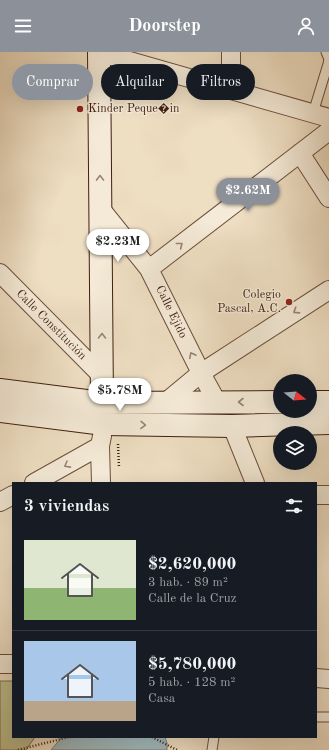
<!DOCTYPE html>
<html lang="es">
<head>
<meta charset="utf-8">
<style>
	body { margin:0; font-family:"Old Standard TT",serif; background:#20242c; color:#f1f3f6; height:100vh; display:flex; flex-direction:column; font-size:15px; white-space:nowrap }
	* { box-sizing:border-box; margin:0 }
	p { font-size:13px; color:#9ea1a6 }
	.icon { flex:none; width:22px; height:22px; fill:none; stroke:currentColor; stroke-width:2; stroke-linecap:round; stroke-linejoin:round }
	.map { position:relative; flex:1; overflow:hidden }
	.side { position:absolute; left:12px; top:430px; width:305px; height:256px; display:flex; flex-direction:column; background:#171b24; border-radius:0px; box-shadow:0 4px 16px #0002 }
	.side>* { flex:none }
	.top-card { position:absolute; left:12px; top:12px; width:305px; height:36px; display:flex; gap:8px }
	.needle { width:26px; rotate:107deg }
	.controls { position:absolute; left:273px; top:322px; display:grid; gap:8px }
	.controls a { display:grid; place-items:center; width:44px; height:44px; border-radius:50%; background:#171b24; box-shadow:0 4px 16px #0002; font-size:20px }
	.price { position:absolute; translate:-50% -34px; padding:0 9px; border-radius:14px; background:#fff; color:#222; font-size:13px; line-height:26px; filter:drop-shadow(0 1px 2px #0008) }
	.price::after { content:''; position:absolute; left:50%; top:24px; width:12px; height:9px; margin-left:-6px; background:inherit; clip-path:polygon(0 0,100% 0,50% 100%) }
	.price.current { background:#8c9099; color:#fff }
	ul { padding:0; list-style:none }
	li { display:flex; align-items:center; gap:12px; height:100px; padding:0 12px }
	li+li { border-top:1px solid #363941 }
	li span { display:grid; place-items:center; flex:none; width:112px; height:80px; border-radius:0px; color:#555 }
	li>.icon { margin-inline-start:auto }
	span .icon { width:48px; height:48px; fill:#fffc; stroke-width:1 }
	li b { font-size:17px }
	h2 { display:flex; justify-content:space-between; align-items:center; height:48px; padding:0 12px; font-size:17px }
	.tag { padding:0 14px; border-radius:18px; background:#171b24; box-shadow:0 4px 16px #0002; font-size:14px; line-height:36px }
	.tag.current { background:#8c9099; color:#fff }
	header { display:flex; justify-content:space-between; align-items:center; height:52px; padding:0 12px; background:#8c9099; color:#fff; font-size:18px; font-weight:700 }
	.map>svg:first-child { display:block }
	.green { fill:#bfbf8f; stroke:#806f50 }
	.water { fill:#9fb9be; stroke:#797b79 }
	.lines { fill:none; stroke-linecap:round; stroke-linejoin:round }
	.service-casing { stroke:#6c4f3d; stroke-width:11 }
	.minor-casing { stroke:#6c4f3d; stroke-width:20 }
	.secondary-casing { stroke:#411f11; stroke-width:24 }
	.path { stroke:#411f11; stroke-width:2.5; stroke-dasharray:1 2; stroke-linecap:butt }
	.service { stroke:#f4ead7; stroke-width:9 }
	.minor { stroke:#f4ead7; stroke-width:18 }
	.secondary { stroke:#f4ead7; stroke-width:22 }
	.oneway { stroke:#9a8474 }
	.poi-dot { fill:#8f2418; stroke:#f4ead7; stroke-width:1.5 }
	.labels { text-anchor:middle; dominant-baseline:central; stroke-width:3; stroke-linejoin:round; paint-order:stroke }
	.poi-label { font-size:12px; fill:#411f11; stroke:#f4ead7; text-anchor:start }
	.street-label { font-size:12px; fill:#411f11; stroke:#f4ead7 }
</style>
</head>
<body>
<header><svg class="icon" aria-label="menu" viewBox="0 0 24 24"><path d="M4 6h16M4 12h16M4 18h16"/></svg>Doorstep<svg class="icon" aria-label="person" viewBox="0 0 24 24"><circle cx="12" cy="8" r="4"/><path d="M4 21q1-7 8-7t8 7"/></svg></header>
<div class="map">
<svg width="329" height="698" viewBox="0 0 329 698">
	<rect width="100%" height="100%" fill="#eedec2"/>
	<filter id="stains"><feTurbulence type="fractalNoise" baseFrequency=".005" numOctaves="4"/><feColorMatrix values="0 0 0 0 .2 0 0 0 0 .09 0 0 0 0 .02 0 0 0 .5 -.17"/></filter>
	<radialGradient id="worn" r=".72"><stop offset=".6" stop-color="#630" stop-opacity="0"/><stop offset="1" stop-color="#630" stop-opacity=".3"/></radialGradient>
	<path class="green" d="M0 629H13V685H35L26 698H0Z"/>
	<path class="water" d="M62 685H165L167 691V698H51Z"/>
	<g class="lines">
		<defs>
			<path id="service" d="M313 61 328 12 329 7 326 0
				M316 665H329
				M212 698 214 685"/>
			<path id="minor" d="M98 0 329 66
				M231 0V38
				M300 101 329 146
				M101 157 149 217 201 321 217 350
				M149 217 329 79
				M0 221 102 324
				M166 350 201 321 329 238
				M232 374 255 431
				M34 431 100 394
				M101 431 100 394 102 384
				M316 443H329
				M0 450 13 443
				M0 612H13
				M316 626 329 627"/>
			<path id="secondary" d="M99 0 102 351 104 372
				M0 338 102 351 280 350
				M310 350H329
				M0 359 104 372 232 374 329 371"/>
		</defs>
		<use href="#service" class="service-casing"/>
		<use href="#minor" class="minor-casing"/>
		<use href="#secondary" class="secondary-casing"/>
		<path class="path" d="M118 392 119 415
			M152 685 177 698
			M18 698 69 685"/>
		<use href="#service" class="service"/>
		<use href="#minor" class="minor"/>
		<use href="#secondary" class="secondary"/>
	</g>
	<defs><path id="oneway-chevron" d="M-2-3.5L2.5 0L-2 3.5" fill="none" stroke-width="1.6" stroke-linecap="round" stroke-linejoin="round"/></defs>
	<g class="oneway">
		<use href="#oneway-chevron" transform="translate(100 126) rotate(-91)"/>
		<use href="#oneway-chevron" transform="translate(180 193) rotate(-38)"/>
		<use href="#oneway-chevron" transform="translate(296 259) rotate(147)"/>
		<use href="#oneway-chevron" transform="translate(102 284) rotate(-90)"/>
		<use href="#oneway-chevron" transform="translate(192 303) rotate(-116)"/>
		<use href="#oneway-chevron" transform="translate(241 350) rotate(-180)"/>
		<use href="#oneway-chevron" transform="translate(143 373) rotate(1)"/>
		<use href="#oneway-chevron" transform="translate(67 413) rotate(151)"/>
	</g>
	<g class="poi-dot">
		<circle cx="80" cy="57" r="4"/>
		<circle cx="289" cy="250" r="4"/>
	</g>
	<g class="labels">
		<g class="poi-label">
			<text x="88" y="57">Kinder Peque�in</text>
			<text x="281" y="243" text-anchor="end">Colegio<tspan x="281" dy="14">Pascal, A.C.</tspan></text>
		</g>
		<g class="street-label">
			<text transform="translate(171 260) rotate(64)">Calle Ejido</text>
			<text transform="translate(51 273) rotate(45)">Calle Constitución</text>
		</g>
	</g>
	<rect width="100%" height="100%" filter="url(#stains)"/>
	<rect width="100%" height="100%" fill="url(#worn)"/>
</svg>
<div class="controls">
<a><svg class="needle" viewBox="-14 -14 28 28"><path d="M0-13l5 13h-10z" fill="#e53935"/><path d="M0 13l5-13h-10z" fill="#9ea1a6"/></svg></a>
<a><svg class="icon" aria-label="layers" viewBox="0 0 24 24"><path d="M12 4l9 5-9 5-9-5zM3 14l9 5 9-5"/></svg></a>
</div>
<b class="price current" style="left:248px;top:160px">$2.62M</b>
<b class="price" style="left:118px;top:211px">$2.23M</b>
<b class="price" style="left:120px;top:360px">$5.78M</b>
<div class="top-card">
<a class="tag current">Comprar</a>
<a class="tag">Alquilar</a>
<a class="tag">Filtros</a>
</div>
<section class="side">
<h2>3 viviendas<svg class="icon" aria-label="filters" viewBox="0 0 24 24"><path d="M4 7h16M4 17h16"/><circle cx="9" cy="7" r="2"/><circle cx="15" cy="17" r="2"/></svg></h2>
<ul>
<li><span style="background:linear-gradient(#dfe7d0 60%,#8fb573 0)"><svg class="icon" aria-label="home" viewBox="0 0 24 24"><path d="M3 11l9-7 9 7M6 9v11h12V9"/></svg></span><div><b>$2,620,000</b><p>3 hab. · 89 m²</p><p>Calle de la Cruz</p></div></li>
<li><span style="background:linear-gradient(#a9c7e8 75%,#b9a48a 0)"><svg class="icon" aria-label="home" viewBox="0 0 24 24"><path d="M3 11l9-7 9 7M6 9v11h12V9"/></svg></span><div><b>$5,780,000</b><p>5 hab. · 128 m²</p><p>Casa</p></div></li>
</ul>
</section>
</div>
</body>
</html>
